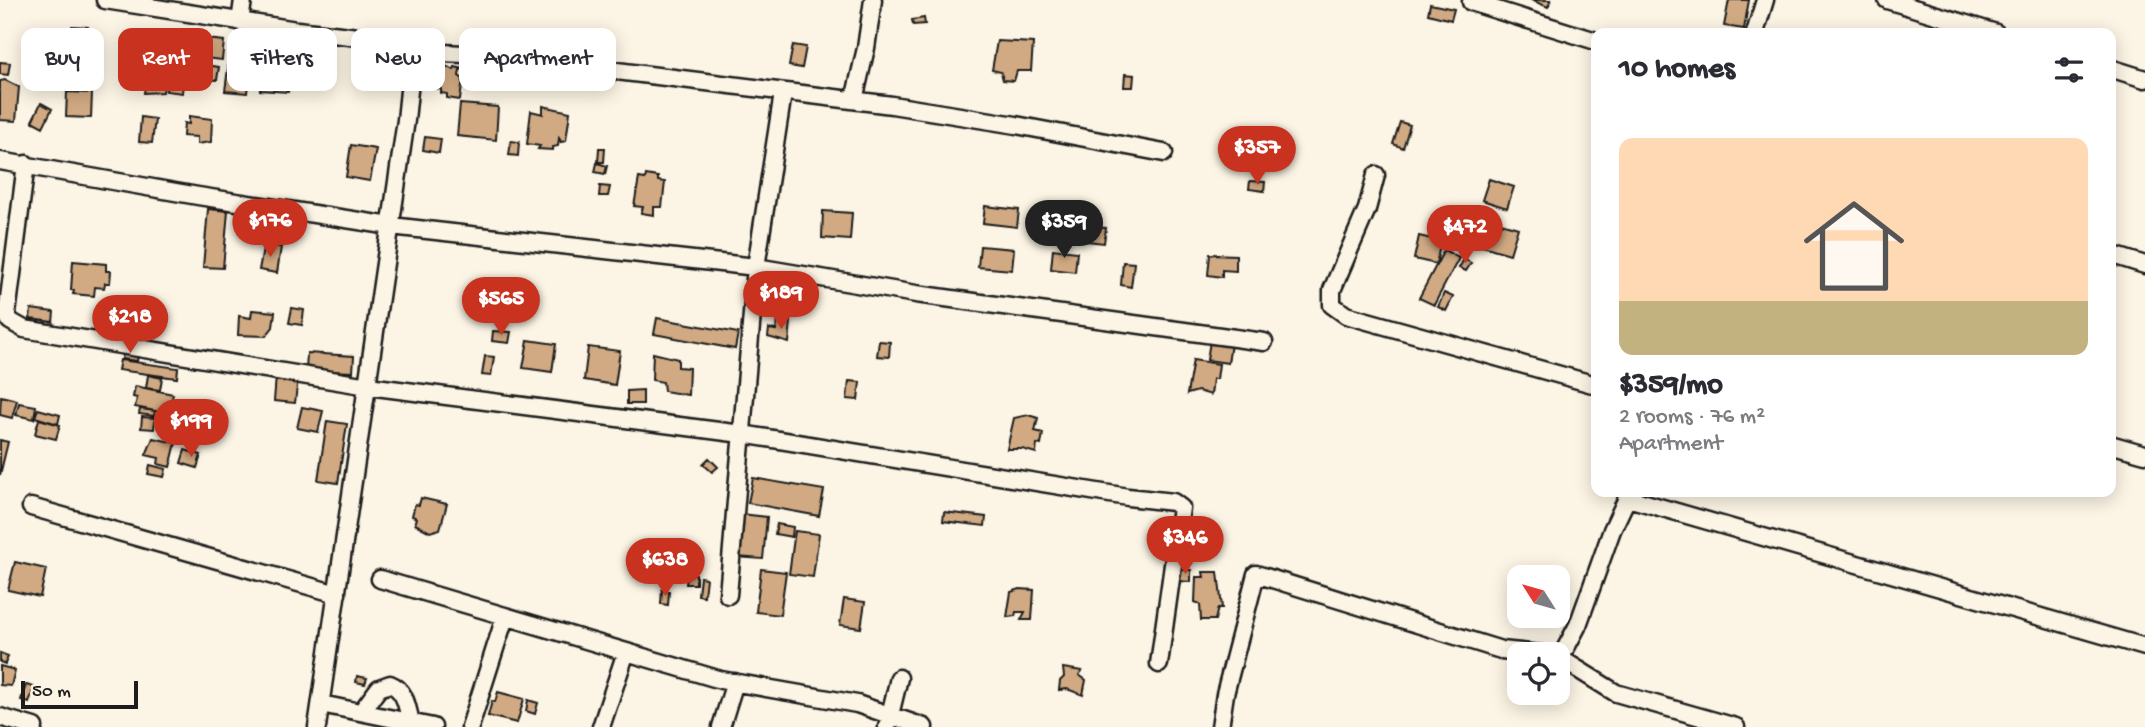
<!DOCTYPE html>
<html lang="en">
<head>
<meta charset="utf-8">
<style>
	body { margin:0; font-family:"Gochi Hand",sans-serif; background:#f2f2f3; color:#2b2b33; height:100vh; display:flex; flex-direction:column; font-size:26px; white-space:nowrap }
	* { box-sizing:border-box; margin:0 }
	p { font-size:23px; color:#7c7c81 }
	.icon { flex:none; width:38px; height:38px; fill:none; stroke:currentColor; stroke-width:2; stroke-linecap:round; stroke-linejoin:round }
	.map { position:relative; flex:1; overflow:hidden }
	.sheet { position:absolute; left:1591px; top:28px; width:525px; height:469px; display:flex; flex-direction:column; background:#fff; border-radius:14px; box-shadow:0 4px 18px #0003 }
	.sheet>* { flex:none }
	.hud { position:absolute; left:21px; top:28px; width:665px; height:63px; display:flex; gap:14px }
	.needle { width:46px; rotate:307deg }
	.buttons { position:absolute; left:1507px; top:565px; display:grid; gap:14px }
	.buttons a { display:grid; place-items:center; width:63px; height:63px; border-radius:14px; background:#fff; box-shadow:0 4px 18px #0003; font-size:35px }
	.scale { position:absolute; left:21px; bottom:18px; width:117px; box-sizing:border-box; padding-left:7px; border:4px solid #1c1c1c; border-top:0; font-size:19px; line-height:24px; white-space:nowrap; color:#1c1c1c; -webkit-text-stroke:5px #fcf5e5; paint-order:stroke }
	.price { position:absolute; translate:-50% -60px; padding:0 16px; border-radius:24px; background:#c8321e; color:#fff; font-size:23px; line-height:46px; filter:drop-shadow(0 2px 4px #0008) }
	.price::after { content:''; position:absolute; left:50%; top:42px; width:21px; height:16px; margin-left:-10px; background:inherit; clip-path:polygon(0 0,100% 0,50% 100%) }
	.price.on { background:#222; color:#fff }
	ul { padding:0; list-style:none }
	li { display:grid; align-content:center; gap:14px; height:371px; padding:0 28px }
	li+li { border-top:2px solid #e1e1e2 }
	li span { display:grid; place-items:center; height:217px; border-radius:14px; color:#555 }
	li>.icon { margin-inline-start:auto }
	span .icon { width:126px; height:126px; fill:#fffc; stroke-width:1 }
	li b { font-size:30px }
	h2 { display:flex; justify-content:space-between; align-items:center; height:84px; padding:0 28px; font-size:30px }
	.tag { padding:0 24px; border-radius:14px; background:#fff; box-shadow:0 4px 18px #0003; font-size:24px; line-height:63px }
	.tag.on { background:#c8321e; color:#fff }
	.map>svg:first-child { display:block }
	.building { fill:#d1aa83; stroke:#1c1c1c; stroke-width:2 }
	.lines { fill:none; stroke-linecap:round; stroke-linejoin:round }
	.minor-casing { stroke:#1c1c1c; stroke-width:21 }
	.minor { stroke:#fcf5e5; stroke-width:16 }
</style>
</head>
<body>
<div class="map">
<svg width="2145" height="727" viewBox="0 0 2145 727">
	<rect width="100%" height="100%" fill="#fcf5e5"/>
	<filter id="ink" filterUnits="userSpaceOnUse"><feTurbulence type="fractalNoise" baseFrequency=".0143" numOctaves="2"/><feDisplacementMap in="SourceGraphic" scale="14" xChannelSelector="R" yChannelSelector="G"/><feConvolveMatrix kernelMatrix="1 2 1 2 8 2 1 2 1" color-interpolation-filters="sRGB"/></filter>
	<g filter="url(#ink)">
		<path class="building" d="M1531 0H1551L1548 7Z
			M1729 0H1749L1744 29 1724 26Z
			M1430 4 1454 9 1451 20 1428 14Z
			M924 18 925 24 913 25 912 20Z
			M72 26 88 27 87 41 71 40Z
			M160 34 224 41 222 60 158 53Z
			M997 41 1033 43 1031 71H1017L1014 81 1003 80 1001 72 992 70Z
			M264 42 292 44 288 92 260 90Z
			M793 45 806 47 802 68 789 66Z
			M231 46 252 49 247 93 225 91Z
			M0 62 10 63 8 75 0 74Z
			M205 65 219 67 217 80 203 79Z
			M443 65 454 70 455 67 463 69 460 70 459 76 463 79 460 100 447 98V94L441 93V89L430 87 432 71Z
			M148 67 167 69 163 92 144 93Z
			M168 72 184 74 182 93 166 91Z
			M1125 74 1134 75 1133 87H1124Z
			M5 80 19 87 16 121 0 120V81Z
			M67 92 92 93 91 118 66 117Z
			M41 103 52 109 43 127 32 121Z
			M460 104 498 107 496 140 457 136Z
			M543 106 570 112 566 141 561 142 559 138 558 146 553 147V150L538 149 540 146 527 144 531 111 543 114Z
			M189 116 212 119 211 142 197 144V137L183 136 184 123 189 124Z
			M141 117 155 119 152 143 139 142Z
			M1400 122 1410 125 1403 148 1393 144Z
			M425 137 441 139 439 153 423 150Z
			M511 141 519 142 518 156 509 155Z
			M351 145 376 149 370 181 346 177Z
			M599 148H605L604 162H598Z
			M597 163 607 166 605 174 595 172Z
			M646 175 658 177V181L665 182 662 207H654V215L641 213 643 207 634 206 639 178 645 179Z
			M1489 179 1514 187 1507 208 1482 200Z
			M1250 181 1265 182 1264 191 1249 189Z
			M600 186 610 187 608 196H599Z
			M985 206 1019 210 1017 227 983 223Z
			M263 208 292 212 289 229H279L278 223 263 220Z
			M208 209 228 211 223 268 203 267Z
			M823 211 852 213 850 240 822 238Z
			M1487 219 1518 228 1510 254 1479 245Z
			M1079 226 1106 228 1104 243 1078 240Z
			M1419 236 1441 241 1436 264 1414 259Z
			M264 244 281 247 277 273 259 270Z
			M980 246 1014 249 1012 270 978 267Z
			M1053 249 1077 252 1075 272 1051 269Z
			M1444 250 1459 258 1434 305 1419 298Z
			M1210 254 1236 255V271L1222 270V277L1208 275Z
			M1464 259 1471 263 1466 271 1459 268Z
			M73 261 106 264V271H111L110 283H105L104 288 95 287 94 296 73 294 74 290H71Z
			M1123 262 1134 263 1131 287 1121 285Z
			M494 284H505V297H494Z
			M1444 293 1453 297 1446 311 1438 307Z
			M292 308 304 310 302 325 289 323Z
			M31 309 54 312 53 322 30 319Z
			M252 310 275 312 273 327 266 336 238 335 239 316 251 318Z
			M657 318 738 333 735 349 654 334Z
			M778 319 791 321 789 343 768 337 769 329 776 330Z
			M493 331 511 332 509 343 492 341Z
			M528 340 556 344 552 372 523 368Z
			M879 341 890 342 889 357 877 356Z
			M1210 341 1231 344 1228 363 1207 360Z
			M588 347 620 351 615 385 584 380Z
			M124 349 139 351 137 361 122 359Z
			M307 353 354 356 353 372 306 370Z
			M653 353 678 359V367L689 368 688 395 664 391 663 382 652 380Z
			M485 356 494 357 491 376 482 375Z
			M120 360 178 368 177 378 118 370Z
			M1193 360 1219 364 1217 379H1213L1211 395 1198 391 1187 394Z
			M148 375 162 378 160 390 146 388Z
			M276 376 298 377 295 403 274 401Z
			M849 381 860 382 858 400 847 399Z
			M135 386 173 394 170 408 166 407 165 413 135 407 137 398 133 397Z
			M643 390V404H627V391Z
			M1 396 17 400 12 418 0 415Z
			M19 403 36 406 34 419 16 415Z
			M302 407 323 411 318 432 297 428Z
			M38 409 60 415 58 424 35 417Z
			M140 409 155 411 154 416 139 414Z
			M1028 415 1038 418 1035 431 1043 433 1041 445 1037 444 1036 453 1022 449H1007L1014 418Z
			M167 416 179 418 175 437 164 435Z
			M142 417 155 418 154 429 141 428Z
			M39 419 60 425 56 439 35 434Z
			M327 421 347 424 338 483 318 480Z
			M153 438 176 443 170 467 158 464 159 458 146 455Z
			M0 440 8 442 0 475Z
			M185 450 201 455 197 468 181 463Z
			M709 458 718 467 712 472 703 464Z
			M150 465 166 469 164 477 148 474Z
			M753 478 824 490 819 516 748 503Z
			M421 498 447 504 440 529 430 532 415 524 417 518 412 516 415 504 419 505Z
			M944 512 986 517 985 526 943 521Z
			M741 514 767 517 763 559 736 557Z
			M777 524 793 527 792 537 775 534Z
			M795 531 819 534 813 577 789 574Z
			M15 562 46 569 40 597 8 590Z
			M761 569 786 572 780 615 756 612Z
			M1180 570H1191V582L1179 581Z
			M1203 572H1218L1222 608H1218L1215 620H1201L1200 604 1195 602 1196 577H1204Z
			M687 574H696V584H686Z
			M700 577 706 578 704 596 698 595Z
			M1020 589 1034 590 1032 620H1021L1025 612H1016L1015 616 1007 617 1011 592Z
			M662 590 669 591 668 605 661 604Z
			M844 599 865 602 861 628 840 625Z
			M0 653 8 656 5 664 0 662Z
			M0 666 15 670 11 686 0 685Z
			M1063 668 1082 671 1079 675 1086 680 1083 695 1067 689 1059 690 1060 681 1064 677Z
			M357 676 367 678 365 684 356 682Z
			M26 685 34 687 29 703 21 700Z
			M498 692 524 699 517 723 488 716 492 701 495 702Z
			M528 700 538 703 535 714 526 711Z"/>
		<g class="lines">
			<defs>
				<path id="minor" d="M105 0 297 30 367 38 387 45 399 53 408 65 410 81 406 120 317 727
					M1887 0 1996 33
					M1471 2 1596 41
					M240 22 243 0
					M1755 33 1765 0
					M408 65 442 53 487 55 892 105 1016 125 1164 153
					M2110 68 2145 79
					M854 100 866 48 873 0
					M0 161 198 196 391 226 756 267 916 294 1264 342
					M26 164 7 314 10 321 24 329 368 386 742 434 1128 497 1173 502 1181 508 1159 664
					M1376 175 1367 209 1332 290V305L1346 315 1596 385
					M2110 254 2145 265
					M2110 444 2145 454
					M1628 498 2145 647
					M31 507 337 594
					M380 579 721 680 857 704 924 727
					M728 595 756 267 783 93
					M1558 657 1616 693 1736 727
					M1561 657 1578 625 1612 530 1630 492
					M321 704 433 727
					M361 712 379 688 390 684C406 690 407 708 411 722
					M0 717 34 727
					M470 727 505 617
					M601 727 626 652
					M721 727 735 682
					M887 727 899 678
					M1220 727 1225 694 1256 574 1501 650 1541 654"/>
			</defs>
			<use href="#minor" class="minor-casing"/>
			<use href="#minor" class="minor"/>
		</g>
	</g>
</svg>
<div class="buttons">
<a><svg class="needle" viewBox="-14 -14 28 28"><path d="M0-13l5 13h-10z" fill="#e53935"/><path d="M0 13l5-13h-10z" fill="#7c7c81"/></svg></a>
<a><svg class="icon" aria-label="locate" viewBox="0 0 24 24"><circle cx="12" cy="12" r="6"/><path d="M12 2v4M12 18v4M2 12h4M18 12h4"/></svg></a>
</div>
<div class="scale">50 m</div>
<b class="price" style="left:1257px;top:186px">$357</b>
<b class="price" style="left:270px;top:259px">$176</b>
<b class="price on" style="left:1064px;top:260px">$359</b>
<b class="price" style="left:1465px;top:265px">$472</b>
<b class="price" style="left:781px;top:331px">$189</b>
<b class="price" style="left:501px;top:337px">$565</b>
<b class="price" style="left:130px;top:355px">$218</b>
<b class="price" style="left:191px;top:459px">$199</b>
<b class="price" style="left:1185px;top:576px">$346</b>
<b class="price" style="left:665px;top:598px">$638</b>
<div class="hud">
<a class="tag">Buy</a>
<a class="tag on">Rent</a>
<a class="tag">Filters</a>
<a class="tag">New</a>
<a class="tag">Apartment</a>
</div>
<section class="sheet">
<h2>10 homes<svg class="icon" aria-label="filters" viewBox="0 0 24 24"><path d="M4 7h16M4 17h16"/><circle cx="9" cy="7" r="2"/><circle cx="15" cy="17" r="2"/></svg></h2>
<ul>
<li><span style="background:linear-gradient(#ffd9b3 75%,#c2b280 0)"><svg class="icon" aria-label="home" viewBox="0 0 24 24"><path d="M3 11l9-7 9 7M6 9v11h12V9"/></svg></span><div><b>$359/mo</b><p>2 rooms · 76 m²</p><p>Apartment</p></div></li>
</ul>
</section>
</div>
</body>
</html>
